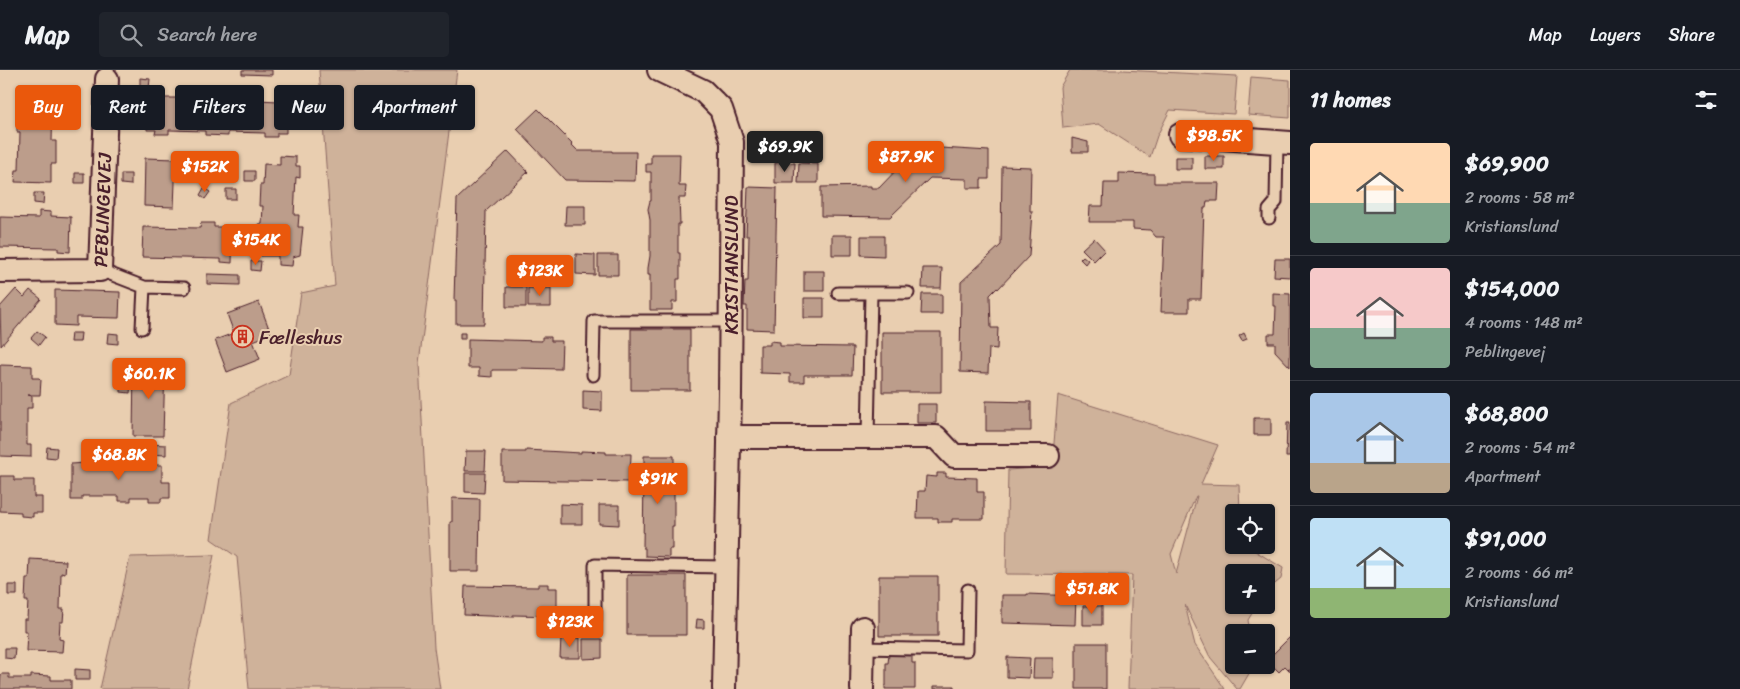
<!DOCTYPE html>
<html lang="en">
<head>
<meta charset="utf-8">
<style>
	body { margin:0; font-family:Sriracha,sans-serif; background:#20242c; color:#f1f3f6; height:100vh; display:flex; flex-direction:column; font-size:19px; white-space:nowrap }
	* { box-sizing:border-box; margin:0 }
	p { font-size:16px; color:#9ea1a6 }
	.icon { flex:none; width:28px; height:28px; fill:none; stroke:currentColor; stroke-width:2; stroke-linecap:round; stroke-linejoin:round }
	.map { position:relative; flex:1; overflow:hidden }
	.sheet { display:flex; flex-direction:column; background:#171b24; width:450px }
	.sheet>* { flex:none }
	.hud { position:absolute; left:15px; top:15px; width:475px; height:45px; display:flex; gap:10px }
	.controls { position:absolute; left:1225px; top:434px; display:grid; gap:10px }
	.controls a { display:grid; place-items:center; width:50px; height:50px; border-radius:5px; background:#171b24; box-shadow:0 1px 4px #0004; font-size:25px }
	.price { position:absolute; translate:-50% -42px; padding:0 11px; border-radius:5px; background:#ea580c; color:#fff; font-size:16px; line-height:32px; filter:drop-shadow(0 1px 2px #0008) }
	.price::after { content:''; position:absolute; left:50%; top:30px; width:15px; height:11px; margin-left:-8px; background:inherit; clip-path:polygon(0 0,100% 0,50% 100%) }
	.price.selected { background:#222; color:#fff }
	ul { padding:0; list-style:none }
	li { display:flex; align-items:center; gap:15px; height:125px; padding:0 20px }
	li+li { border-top:1px solid #363941 }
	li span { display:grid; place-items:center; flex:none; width:140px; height:100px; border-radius:5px; color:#555 }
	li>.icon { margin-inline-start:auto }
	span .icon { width:60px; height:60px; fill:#fffc; stroke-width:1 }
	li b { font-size:21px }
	h2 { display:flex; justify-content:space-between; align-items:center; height:60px; padding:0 20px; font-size:21px }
	.chip { padding:0 18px; border-radius:5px; background:#171b24; box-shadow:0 1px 4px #0004; font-size:18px; line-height:45px }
	.chip.selected { background:#ea580c; color:#fff }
	header { display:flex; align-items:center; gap:30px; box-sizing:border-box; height:70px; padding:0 25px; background:#171b24; border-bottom:1px solid #363941 }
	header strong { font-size:24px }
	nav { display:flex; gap:28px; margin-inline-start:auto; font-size:18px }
	.search { width:350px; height:45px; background:#20242c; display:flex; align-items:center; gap:12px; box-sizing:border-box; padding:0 18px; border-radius:5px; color:#9ea1a6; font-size:19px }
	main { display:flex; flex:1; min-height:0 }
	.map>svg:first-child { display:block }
	.green { fill:#cfb29a; stroke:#8c6862; fill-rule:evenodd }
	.building { fill:#bc9d8b; stroke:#4a1f2b }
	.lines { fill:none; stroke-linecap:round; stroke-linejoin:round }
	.lane-casing { stroke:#4a1f2b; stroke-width:15 }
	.street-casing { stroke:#4a1f2b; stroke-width:26 }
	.lane { stroke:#e9ceb0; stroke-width:11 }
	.street { stroke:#e9ceb0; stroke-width:22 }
	.labels { text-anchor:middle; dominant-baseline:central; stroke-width:4; stroke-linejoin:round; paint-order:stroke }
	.street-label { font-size:19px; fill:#4a1f2b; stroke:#e9ceb0 }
	.poi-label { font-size:19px; fill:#4a1f2b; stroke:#e9ceb0; text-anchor:start }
</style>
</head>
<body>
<header>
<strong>Map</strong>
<div class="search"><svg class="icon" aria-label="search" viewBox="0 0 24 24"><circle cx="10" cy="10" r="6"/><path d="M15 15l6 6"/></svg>Search here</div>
<nav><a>Map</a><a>Layers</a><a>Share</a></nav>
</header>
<main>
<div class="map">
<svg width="1290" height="619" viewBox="0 0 1290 619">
	<rect width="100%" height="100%" fill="#e9ceb0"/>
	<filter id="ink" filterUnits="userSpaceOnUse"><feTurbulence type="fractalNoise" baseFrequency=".02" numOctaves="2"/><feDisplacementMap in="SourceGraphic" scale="10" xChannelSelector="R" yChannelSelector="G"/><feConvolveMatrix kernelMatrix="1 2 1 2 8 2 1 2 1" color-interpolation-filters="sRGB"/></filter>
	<g filter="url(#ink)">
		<path class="green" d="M319 0H457L419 293 434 578 440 619H249L237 487 211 469 231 333 289 305 301 223 335 216Z
			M1070 0H1123L1237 6 1234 44 1170 40 1157 66 1150 87 1099 54 1063 58 1060 17Z
			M1251 7 1290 10V48L1248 45Z
			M1058 325 1218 375 1201 414 1239 415 1240 442H1234V475H1252L1255 481 1283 498 1281 509 1266 521V502H1234V535H1257L1248 550 1250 562H1234V595H1254L1240 619H1237L1210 587 1185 535 1195 575 1225 619H1128L1132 505 1006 504 1008 400 1052 397ZM1196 426H1197L1176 504 1171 484Z
			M214 485 187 619H100L130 487Z"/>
		<path class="building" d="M242 0H272V5L242 4Z
			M140 8 150 9 149 18H140Z
			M21 20 57 21V34H53L52 71H56V94H51V113L15 112 16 100H19L20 62H17V40H20Z
			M177 25H198V29L237 30V26L258 27V30L278 31V47L286 48V63H277V67H265V63L228 62V66L205 65V61L169 60V64H155L156 60H147V44H157V28H177Z
			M538 39 572 73 571 74 578 81H612V82H636L635 111 565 110 517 59Z
			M59 46H66V50L59 49Z
			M1072 68 1088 72V82H1072Z
			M941 78 989 81V109H981V118H967V109L930 108 890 147 821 146V117L871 116V118H879L903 93 904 94 919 80H941Z
			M508 81 528 102 486 141 484 254H456V230H454L457 129Z
			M651 84H680L679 116H686L685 128H679L680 154H678V183H680V209H677V232H672V240H650V205H648V198L650 186V150L648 139 650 131H651V102H646V94H651Z
			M280 86 296 87V96H300V108L296 107 294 145H299L298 157H303L300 185 293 187 292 196 278 195V186H261L262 166H258L259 154H262L263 136H259L260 115H263L264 94 280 95Z
			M1205 86H1224V99H1205Z
			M1175 87H1192V99H1175Z
			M145 88 176 89 174 137 144 136Z
			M775 93H795L794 113H775Z
			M799 93 818 94V113H798Z
			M1002 96 1031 97 1030 141H1032L1029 186 998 219 997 218 990 225 991 258H998L997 279 989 278 988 303 960 302 961 212 1001 175Z
			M245 101H255V111H245Z
			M75 103H84V113H75Z
			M1119 103 1154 104V113H1219L1218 131H1207L1206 138H1204L1201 229H1189V242H1161L1164 167H1156L1150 160 1133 159V152H1089L1090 136H1103L1104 113H1119Z
			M121 104H131V115L121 114Z
			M748 117 777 118 774 260 747 259V236H744L745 211H748L749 166H746Z
			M204 118 210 122 205 129 200 125Z
			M226 119H236V129H226Z
			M34 123H44L43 134 34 133Z
			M566 136H585V155H565Z
			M39 141 51 142V146L71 147 70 182 58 181V178L0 177V147L39 148Z
			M201 153H214V157H233L232 193 221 192V189L142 187 143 157 200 158Z
			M832 165H852V185H832Z
			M861 166H884V186L861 185Z
			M1094 168 1105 180 1094 191 1082 179Z
			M576 184 595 185V205L576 204Z
			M598 185H618V205H598Z
			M1083 186 1088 190 1085 194 1080 189Z
			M1275 189H1290V207L1274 206Z
			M251 191H261L260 201 251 200Z
			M923 198H942L941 218H922Z
			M804 201H824V221H804Z
			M207 204 240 205V215L207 214Z
			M506 217H526V237H506Z
			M528 218H551V237H528Z
			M16 219 24 227 30 220 41 229 1 276 0 237Z
			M55 220 120 222 119 248 76 247V256L55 255Z
			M1273 223 1290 224V297L1275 281V273H1268V264H1275L1276 236H1273Z
			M922 224H942V244H921Z
			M804 228H824V248H804Z
			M259 232 271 264 253 271 260 289 227 302 215 270 234 263 227 244Z
			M631 259H690V320H631Z
			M37 261 45 267 39 275 31 268Z
			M882 262H941V322H882Z
			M71 263H81L80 272H70Z
			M108 263 118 264V274L107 273Z
			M460 263H465V269H460Z
			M1244 263 1247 269 1242 271 1239 266Z
			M542 267H551V271H562L561 299 517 298V300H492V307L479 306V298H468V269L542 271Z
			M770 271 780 272V276L853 277 852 305H804V312H790V304L760 303V275H770Z
			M134 294 165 295 163 366H133Z
			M0 295 32 296V308H39L41 310 40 325H28L32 326V338H27V375H31V387L0 386Z
			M121 313H131L130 323 121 322Z
			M583 320 602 321V341L583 340Z
			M986 331 1031 332V361H986Z
			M917 334H936V353H917Z
			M1254 348H1271V365H1254Z
			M1287 353H1290V387H1286Z
			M90 373H107V383H90Z
			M148 374 166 375V385L147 384Z
			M47 377 57 378 56 388 46 387Z
			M526 380 581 383V381L606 382V384H631L630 412 502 410V382H526Z
			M466 381H486L485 401H465Z
			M644 386H674V456H672V479H669V487L645 486V478H643L644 405H641V396H644Z
			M112 391V395H131V391H142V395H162V412H170V428H161V432H149V427H131V431H119V426H82V430H71V394Z
			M465 403H485L484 423 465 422Z
			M937 403H946V407L977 408V422H984V449H952V452H938V448H917L918 421H925L926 406 937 407Z
			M0 406H14V410H34V427H42V443H33V447L21 446V442L0 441Z
			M452 428 480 429 479 501H450V452H452Z
			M560 434 582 435V454H560Z
			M599 435H619V455L599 454Z
			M30 489 66 491 65 504 61 503 60 539H64L63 552H60L59 569 63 570 62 582 26 581 27 561H24V549H27L28 531H25L26 509H29Z
			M627 505H686V565H627Z
			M879 506H938V566H879Z
			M1095 513H1114V533L1095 532Z
			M538 514H548V518H557V546L513 545V547L464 545 465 516 538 517Z
			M8 515H17V525H8Z
			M1027 524 1076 526 1075 555 1002 553V525H1027Z
			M1083 536H1102V555H1083Z
			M697 549 704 550V558H696Z
			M1290 567V601L1285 596 1279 602 1267 590Z
			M561 568H580V588H560Z
			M583 569H602V588L583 589Z
			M1076 573H1106V619H1076Z
			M5 578H15L14 589 5 588Z
			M889 585H912V593H915V619H885V616H886V593H888Z
			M1007 587 1030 588 1029 608 1007 607Z
			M1034 588H1053V608H1033Z
			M75 599 90 600V610H75Z
			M1 604H9V608H31V605L51 606V610H71V619H0Z
			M934 616H954V619H934Z"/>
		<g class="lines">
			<defs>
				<path id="lane" d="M1269 148V140L1276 132 1277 72
					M100 200 144 217 142 258
					M144 217 184 218
					M838 223H871L868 367
					M871 223H908
					M593 305 594 251H731
					M595 551V495L726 497
					M862 578 967 580 968 520"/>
				<g id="street">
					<path d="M659 0 703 21 721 39 732 72 730 324 724 619"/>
					<path d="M1180 65 1290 73"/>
					<path id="s1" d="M0 201 100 200 107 9"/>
					<path d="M729 367H936L954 386H1048"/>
					<path d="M862 619 863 558"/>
				</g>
			</defs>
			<use href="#lane" class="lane-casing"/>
			<use href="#street" class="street-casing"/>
			<use href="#lane" class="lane"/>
			<use href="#street" class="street"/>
		</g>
	</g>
	<defs>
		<symbol id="building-ring" viewBox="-11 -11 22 22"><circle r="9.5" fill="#e9ceb0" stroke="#c8321e" stroke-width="1.5"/><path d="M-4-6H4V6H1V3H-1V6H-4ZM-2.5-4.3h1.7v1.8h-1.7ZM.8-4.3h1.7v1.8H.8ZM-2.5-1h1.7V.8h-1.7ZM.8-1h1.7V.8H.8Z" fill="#c8321e"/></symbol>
	</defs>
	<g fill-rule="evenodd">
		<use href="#building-ring" x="230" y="254" width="25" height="25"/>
	</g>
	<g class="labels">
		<g class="street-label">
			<text stroke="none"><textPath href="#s1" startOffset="160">PEBLINGEVEJ</textPath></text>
			<text transform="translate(731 195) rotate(-90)">KRISTIANSLUND</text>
		</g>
		<g class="poi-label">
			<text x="259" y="267">Fælleshus</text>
		</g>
	</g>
</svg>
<div class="controls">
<a><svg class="icon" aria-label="locate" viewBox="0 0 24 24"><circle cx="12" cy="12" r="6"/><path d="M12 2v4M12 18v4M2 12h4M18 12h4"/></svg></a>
<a>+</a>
<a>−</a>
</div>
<b class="price" style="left:1214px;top:92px">$98.5K</b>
<b class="price selected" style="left:785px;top:103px">$69.9K</b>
<b class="price" style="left:906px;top:113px">$87.9K</b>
<b class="price" style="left:205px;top:123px">$152K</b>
<b class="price" style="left:256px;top:196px">$154K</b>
<b class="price" style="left:540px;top:227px">$123K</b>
<b class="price" style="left:149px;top:330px">$60.1K</b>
<b class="price" style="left:119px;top:411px">$68.8K</b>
<b class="price" style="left:658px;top:435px">$91K</b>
<b class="price" style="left:1092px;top:545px">$51.8K</b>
<b class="price" style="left:570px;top:578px">$123K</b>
<div class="hud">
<a class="chip selected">Buy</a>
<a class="chip">Rent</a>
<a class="chip">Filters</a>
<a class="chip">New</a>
<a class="chip">Apartment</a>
</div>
</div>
<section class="sheet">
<h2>11 homes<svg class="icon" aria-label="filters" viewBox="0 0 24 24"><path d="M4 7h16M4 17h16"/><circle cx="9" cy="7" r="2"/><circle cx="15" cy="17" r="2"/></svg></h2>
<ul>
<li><span style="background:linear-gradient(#ffd9b3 60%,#7fa58c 0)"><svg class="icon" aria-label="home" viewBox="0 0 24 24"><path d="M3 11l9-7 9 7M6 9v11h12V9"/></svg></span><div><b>$69,900</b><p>2 rooms · 58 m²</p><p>Kristianslund</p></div></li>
<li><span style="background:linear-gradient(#f6c9c9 60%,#7fa58c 0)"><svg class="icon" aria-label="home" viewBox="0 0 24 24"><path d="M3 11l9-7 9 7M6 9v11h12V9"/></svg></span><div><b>$154,000</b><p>4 rooms · 148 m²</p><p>Peblingevej</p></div></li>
<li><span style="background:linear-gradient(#a9c7e8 70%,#b9a48a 0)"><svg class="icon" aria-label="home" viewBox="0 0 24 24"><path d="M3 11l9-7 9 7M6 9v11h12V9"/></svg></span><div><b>$68,800</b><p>2 rooms · 54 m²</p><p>Apartment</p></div></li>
<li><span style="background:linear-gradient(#bfe0f5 70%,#8fb573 0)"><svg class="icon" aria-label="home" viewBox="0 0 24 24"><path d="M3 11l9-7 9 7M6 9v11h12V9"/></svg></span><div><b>$91,000</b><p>2 rooms · 66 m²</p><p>Kristianslund</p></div></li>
</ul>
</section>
</main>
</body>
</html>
